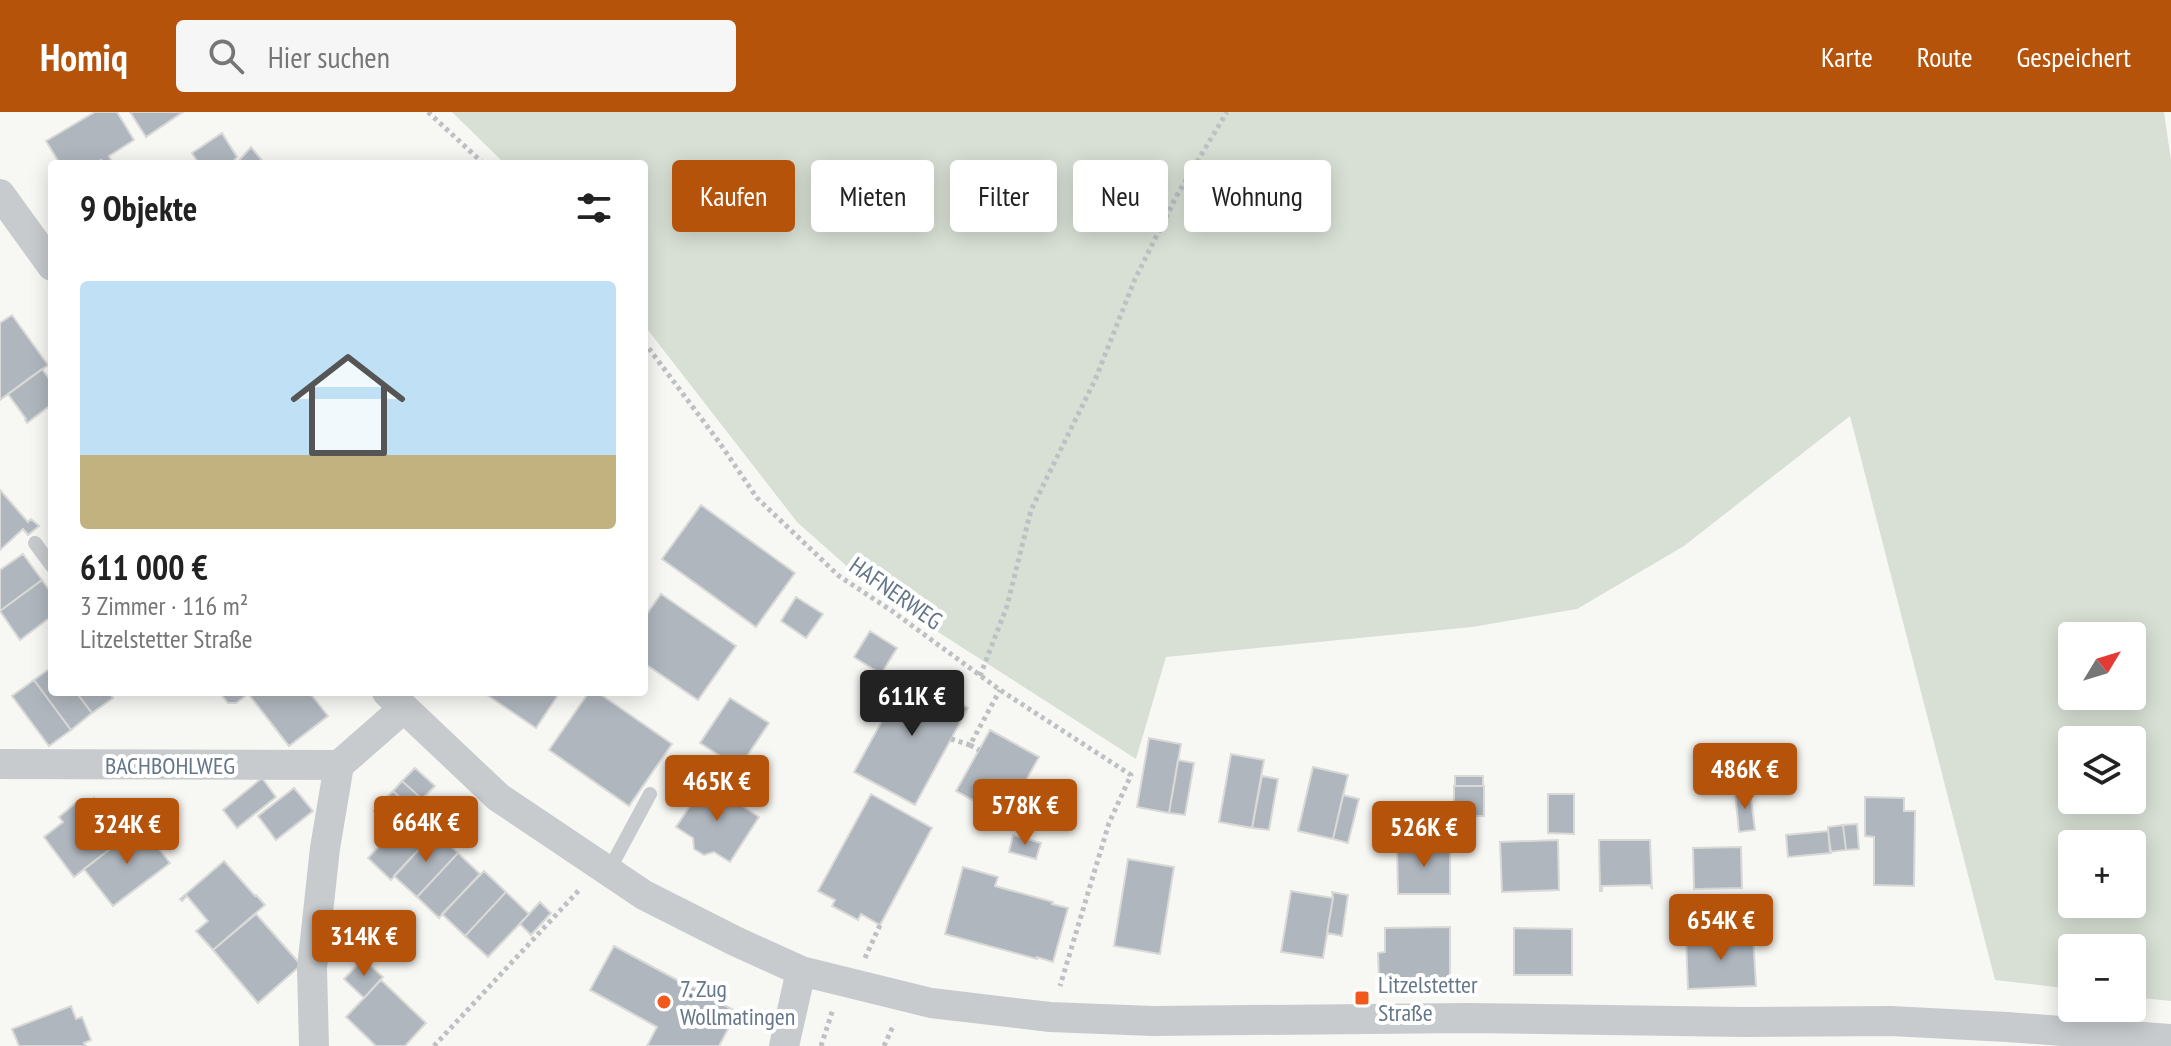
<!DOCTYPE html>
<html lang="de">
<head>
<meta charset="utf-8">
<style>
	body { margin:0; font-family:"PT Sans Narrow",sans-serif; background:#f6f6f6; color:#222; height:100vh; display:flex; flex-direction:column; font-size:30px; white-space:nowrap }
	* { box-sizing:border-box; margin:0 }
	p { font-size:26px; color:#767676 }
	.icon { flex:none; width:44px; height:44px; fill:none; stroke:currentColor; stroke-width:2; stroke-linecap:round; stroke-linejoin:round }
	.map { position:relative; flex:1; overflow:hidden }
	.sheet { position:absolute; left:48px; top:48px; width:600px; height:536px; display:flex; flex-direction:column; background:#fff; border-radius:8px; box-shadow:0 4px 20px #0003 }
	.sheet>* { flex:none }
	.top-card { position:absolute; left:672px; top:48px; width:760px; height:72px; display:flex; gap:16px }
	.needle { width:52px; rotate:52deg }
	.controls { position:absolute; left:2058px; top:510px; display:grid; gap:16px }
	.controls a { display:grid; place-items:center; width:88px; height:88px; border-radius:8px; background:#fff; box-shadow:0 4px 20px #0003; font-size:40px }
	.price { position:absolute; translate:-50% -68px; padding:0 18px; border-radius:8px; background:#b45309; color:#fff; font-size:26px; line-height:52px; filter:drop-shadow(0 2px 4px #0008) }
	.price::after { content:''; position:absolute; left:50%; top:48px; width:24px; height:18px; margin-left:-12px; background:inherit; clip-path:polygon(0 0,100% 0,50% 100%) }
	.price.on { background:#222; color:#fff }
	ul { padding:0; list-style:none }
	li { display:grid; align-content:center; gap:16px; height:424px; padding:0 32px }
	li+li { border-top:2px solid #e0e0e0 }
	li span { display:grid; place-items:center; height:248px; border-radius:8px; color:#555 }
	li>.icon { margin-inline-start:auto }
	span .icon { width:144px; height:144px; fill:#fffc; stroke-width:1 }
	li b { font-size:34px }
	h2 { display:flex; justify-content:space-between; align-items:center; height:96px; padding:0 32px; font-size:34px }
	.tag { padding:0 28px; border-radius:8px; background:#fff; box-shadow:0 4px 20px #0003; font-size:28px; line-height:72px }
	.tag.on { background:#b45309; color:#fff }
	header { display:flex; align-items:center; gap:48px; box-sizing:border-box; height:112px; padding:0 40px; background:#b45309; color:#fff }
	header strong { font-size:38px }
	nav { display:flex; gap:44px; margin-inline-start:auto; font-size:28px }
	.search { width:560px; height:72px; background:#f6f6f6; display:flex; align-items:center; gap:20px; box-sizing:border-box; padding:0 28px; border-radius:8px; color:#767676; font-size:30px }
	.map>svg:first-child { display:block }
	.green { fill:#d8e0d5; fill-rule:evenodd }
	.building { fill:#afb6bd; stroke:#d9d9d7; stroke-width:2 }
	.lines { fill:none; stroke-linecap:round; stroke-linejoin:round }
	.path { stroke:#bec1c3; stroke-width:5; stroke-dasharray:4 4; stroke-linecap:butt }
	.lane { stroke:#c7cbce; stroke-width:14 }
	.street { stroke:#c7cbce; stroke-width:30 }
	.poi-dot { fill:#f1581a; stroke:#fff; stroke-width:3 }
	.labels { text-anchor:middle; dominant-baseline:central; stroke-width:8; stroke-linejoin:round; paint-order:stroke }
	.street-label { font-size:24px; fill:#647688; stroke:#fff }
	.poi-label { font-size:24px; fill:#647688; stroke:#fff; text-anchor:start }
</style>
</head>
<body>
<header>
<strong>Homiq</strong>
<div class="search"><svg class="icon" aria-label="search" viewBox="0 0 24 24"><circle cx="10" cy="10" r="6"/><path d="M15 15l6 6"/></svg>Hier suchen</div>
<nav><a>Karte</a><a>Route</a><a>Gespeichert</a></nav>
</header>
<div class="map">
<svg width="2171" height="934" viewBox="0 0 2171 934">
	<rect width="100%" height="100%" fill="#f7f8f4"/>
	<path class="green" d="M452 0H2164L2171 48V889L2132 885V836H2072V877L1995 868 1850 304 1684 434 1577 497 1472 515 1166 545 1136 647 913 504 860 466 797 410 644 213V52H505ZM2072 524H2132V584H2072ZM2072 628H2132V688H2072ZM2072 732H2132V792H2072Z"/>
	<path class="building" d="M95 0H117L134 28 109 44 112 50 108 52H103L101 48 94 52H60L46 29Z
		M130 0H183L146 25Z
		M222 21 237 45 231 52H199L192 41Z
		M251 35 265 52H236Z
		M12 203 48 253 0 288V211Z
		M42 257 52 271V292L27 311 25 308 26 307 8 282Z
		M0 378 28 410 31 407 39 414 28 423 23 417 0 438Z
		M701 393 795 461 756 515 662 447Z
		M23 442 42 468 0 499V458Z
		M42 468 52 482V504L20 528 0 499Z
		M661 482 736 534 698 588 644 551V506Z
		M796 485 823 502 806 526 781 509Z
		M870 519 897 536 881 562 854 545Z
		M52 555V580H76L92 601 71 618 34 568Z
		M907 563 925 572 928 566 954 580 951 586 968 596 915 693 854 660Z
		M34 568 71 618 49 634 12 584Z
		M76 580H109L113 586 92 601Z
		M219 580H247L248 582 236 591H228Z
		M247 580H309L328 604 289 634Z
		M489 580H560L536 616 487 583Z
		M589 580H597L672 632 629 694 549 638Z
		M730 586 769 611 739 656 700 631Z
		M990 618 1039 645 1005 706 956 679Z
		M1149 626 1181 632 1169 701 1137 695Z
		M1231 642 1264 648 1252 716 1219 710Z
		M1178 648 1194 651 1185 703 1169 701Z
		M1313 655 1348 663 1333 727 1298 719Z
		M415 656 435 674 422 687 402 669Z
		M1262 664 1278 667 1269 718 1252 716Z
		M1455 664H1483V674H1455Z
		M262 666 276 685 237 716 223 698Z
		M402 669 422 687 413 698 393 679Z
		M706 670 759 705 730 750 714 740 704 743 694 737 693 726 676 715Z
		M1454 674H1484V704H1454Z
		M294 676 313 699 276 728 258 704Z
		M393 679 413 698 403 708 383 689Z
		M1750 679 1755 718 1739 720 1735 680Z
		M871 682 932 716 880 813 861 802 858 808 832 794 835 788 818 779Z
		M1548 682H1574V722L1548 721Z
		M1343 683 1359 687 1348 731 1333 727Z
		M1865 685 1904 686V699H1915L1914 774 1874 773V725L1865 724Z
		M94 686 124 726 74 765 44 725 63 710 59 705 77 690 82 696Z
		M383 689 403 708 394 719 374 699Z
		M409 702 432 723 391 768 368 746Z
		M1857 712 1859 737 1846 738 1843 713Z
		M1843 713 1846 738 1830 740 1828 715Z
		M141 714 170 751 113 794 84 757Z
		M1828 719 1831 741 1788 745 1786 723Z
		M435 720 458 741 417 785 394 764Z
		M1013 723 1041 731 1036 747 1009 740Z
		M1558 728 1559 778 1502 780 1500 730Z
		M1599 728H1650L1652 777 1650 773 1602 774V779H1600Z
		M1397 733H1450V782H1398Z
		M1741 735 1742 776 1694 777 1693 736Z
		M458 741 480 762 439 806 417 785Z
		M1128 747 1174 755 1160 842 1114 834Z
		M224 749 255 784 256 783 265 793 213 838 196 819 208 809 187 784 182 789 180 787Z
		M963 755 998 765 995 774 1053 790 1052 792 1068 796 1053 850 1037 845V847L945 822Z
		M484 759 506 780 465 824 442 802Z
		M1291 779 1333 786 1323 846 1281 840Z
		M506 780 529 802 488 845 465 824Z
		M1332 780 1348 783 1342 824 1327 821 1333 786Z
		M540 790 551 801 531 823 520 812Z
		M256 802 301 853 258 891 213 838Z
		M366 813 386 832 376 843 356 823Z
		M1450 815V868H1379L1378 841 1385 840V816Z
		M1514 816 1572 817V863H1514Z
		M1753 823 1756 874 1688 877 1686 826Z
		M614 834 690 875 697 876 698 879 737 900 719 934H647L657 915 590 878Z
		M363 847 383 865 364 886 344 867Z
		M381 868 426 911 405 934H376L346 905Z
		M71 894 76 907 82 905 91 928 84 931 86 934H19L12 917Z"/>
	<g class="lines">
		<path class="path" d="M428 0 484 52
			M644 230 719 330 757 386 839 464 892 499 1000 578 1131 663 1109 711 1060 874
			M980 564 1007 494 1031 398 1095 268 1135 167 1177 83 1227 0
			M951 627 970 633 1000 578
			M970 633 979 638
			M865 846 880 813
			M434 934 581 776
			M821 934 833 897
			M884 934 894 912"/>
		<path class="lane" d="M35 431 52 454
			M608 760 650 682"/>
		<path class="street" d="M0 82 52 154
			M387 580 498 685 644 783 735 829 801 859 931 891 1050 905 1153 909 1467 906 1743 910 1891 909 2007 915 2171 927
			M0 652 339 653
			M339 653 403 597
			M314 934 312 856 325 736 339 653
			M784 934 801 859"/>
	</g>
	<g class="poi-dot">
		<rect x="1354" y="878" width="16" height="16" rx="4"/>
		<circle cx="664" cy="890" r="8"/>
	</g>
	<g class="labels">
		<g class="street-label">
			<text transform="translate(896 481) rotate(35)">HAFNERWEG</text>
			<text x="170" y="653">BACHBOHLWEG</text>
		</g>
		<g class="poi-label">
			<text x="1378" y="872">Litzelstetter<tspan x="1378" dy="28">Straße</tspan></text>
			<text x="680" y="876">7. Zug<tspan x="680" dy="28">Wollmatingen</tspan></text>
		</g>
	</g>
</svg>
<div class="controls">
<a><svg class="needle" viewBox="-14 -14 28 28"><path d="M0-13l5 13h-10z" fill="#e53935"/><path d="M0 13l5-13h-10z" fill="#767676"/></svg></a>
<a><svg class="icon" aria-label="layers" viewBox="0 0 24 24"><path d="M12 4l9 5-9 5-9-5zM3 14l9 5 9-5"/></svg></a>
<a>+</a>
<a>−</a>
</div>
<b class="price on" style="left:912px;top:626px">611K €</b>
<b class="price" style="left:1745px;top:699px">486K €</b>
<b class="price" style="left:717px;top:711px">465K €</b>
<b class="price" style="left:1025px;top:735px">578K €</b>
<b class="price" style="left:426px;top:752px">664K €</b>
<b class="price" style="left:127px;top:754px">324K €</b>
<b class="price" style="left:1424px;top:757px">526K €</b>
<b class="price" style="left:1721px;top:850px">654K €</b>
<b class="price" style="left:364px;top:866px">314K €</b>
<div class="top-card">
<a class="tag on">Kaufen</a>
<a class="tag">Mieten</a>
<a class="tag">Filter</a>
<a class="tag">Neu</a>
<a class="tag">Wohnung</a>
</div>
<section class="sheet">
<h2>9 Objekte<svg class="icon" aria-label="filters" viewBox="0 0 24 24"><path d="M4 7h16M4 17h16"/><circle cx="9" cy="7" r="2"/><circle cx="15" cy="17" r="2"/></svg></h2>
<ul>
<li><span style="background:linear-gradient(#bfe0f5 70%,#c2b280 0)"><svg class="icon" aria-label="home" viewBox="0 0 24 24"><path d="M3 11l9-7 9 7M6 9v11h12V9"/></svg></span><div><b>611 000 €</b><p>3 Zimmer · 116 m²</p><p>Litzelstetter Straße</p></div></li>
</ul>
</section>
</div>
</body>
</html>
